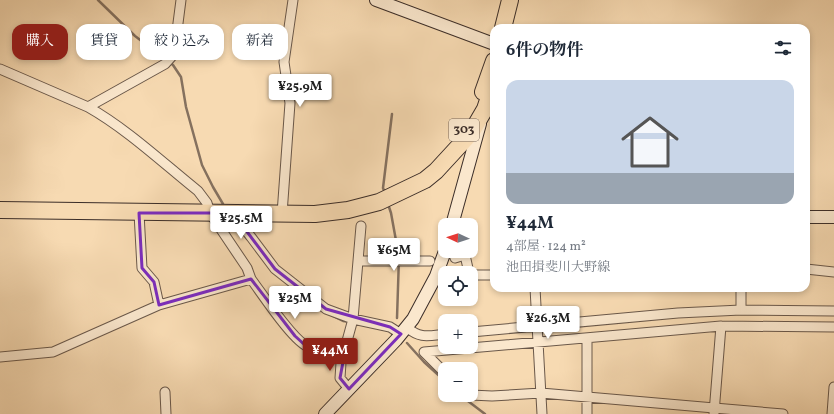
<!DOCTYPE html>
<html lang="ja">
<head>
<meta charset="utf-8">
<style>
	body { margin:0; font-family:Vollkorn,"Noto Serif JP",serif; background:#f6f6f7; color:#1f2937; height:100vh; display:flex; flex-direction:column; font-size:15px; white-space:nowrap }
	* { box-sizing:border-box; margin:0 }
	p { font-size:13px; color:#747a83 }
	.icon { flex:none; width:22px; height:22px; fill:none; stroke:currentColor; stroke-width:2; stroke-linecap:round; stroke-linejoin:round }
	.map { position:relative; flex:1; overflow:hidden }
	.panel { position:absolute; left:490px; top:24px; width:320px; height:268px; display:flex; flex-direction:column; background:#fff; border-radius:12px; box-shadow:0 2px 6px #0003 }
	.panel>* { flex:none }
	.guide { position:absolute; left:12px; top:24px; width:380px; height:36px; display:flex; gap:8px }
	.needle { width:26px; rotate:273deg }
	.controls { position:absolute; left:438px; top:218px; display:grid; gap:8px }
	.controls a { display:grid; place-items:center; width:40px; height:40px; border-radius:8px; background:#fff; box-shadow:0 2px 6px #0003; font-size:20px }
	.price { position:absolute; translate:-50% -34px; padding:0 9px; border-radius:4px; background:#fff; color:#222; font-size:13px; line-height:26px; filter:drop-shadow(0 1px 2px #0008) }
	.price::after { content:''; position:absolute; left:50%; top:24px; width:12px; height:9px; margin-left:-6px; background:inherit; clip-path:polygon(0 0,100% 0,50% 100%) }
	.price.active { background:#8f2418; color:#fff }
	ul { padding:0; list-style:none }
	li { display:grid; align-content:center; gap:8px; height:212px; padding:0 16px }
	li span { display:grid; place-items:center; height:124px; border-radius:12px; color:#555 }
	li>.icon { margin-inline-start:auto }
	span .icon { width:72px; height:72px; fill:#fffc; stroke-width:1 }
	li b { font-size:17px }
	h2 { display:flex; justify-content:space-between; align-items:center; height:48px; padding:0 16px; font-size:17px }
	.chip { padding:0 14px; border-radius:12px; background:#fff; box-shadow:0 2px 6px #0003; font-size:14px; line-height:36px }
	.chip.active { background:#8f2418; color:#fff }
	.map>svg:first-child { display:block }
	.lines { fill:none; stroke-linecap:round; stroke-linejoin:round }
	.stream { stroke:#85715f; stroke-width:2.5 }
	.street-casing { stroke:#6a584a; stroke-width:11 }
	.secondary-casing { stroke:#3b2d28; stroke-width:14 }
	.highway-casing { stroke:#3b2d28; stroke-width:18 }
	.street { stroke:#fae7cd; stroke-width:9 }
	.secondary { stroke:#fae7cd; stroke-width:12 }
	.highway { stroke:#f7dab2; stroke-width:16 }
	.marked { fill:none; stroke:#7b2cbf; stroke-width:3; stroke-linejoin:round }
	.labels { text-anchor:middle; dominant-baseline:central; stroke-width:3; stroke-linejoin:round; paint-order:stroke }
	.shield { fill:#fae7cd; stroke:#74655a; stroke-width:1 }
	.shield-label { font-size:13px; font-weight:bold; fill:#3b2d28 }
</style>
</head>
<body>
<div class="map">
<svg width="834" height="414" viewBox="0 0 834 414">
	<rect width="100%" height="100%" fill="#f7dab2"/>
	<filter id="stains"><feTurbulence type="fractalNoise" baseFrequency=".005" numOctaves="4"/><feColorMatrix values="0 0 0 0 .2 0 0 0 0 .09 0 0 0 0 .02 0 0 0 .5 -.17"/></filter>
	<radialGradient id="worn" r=".72"><stop offset=".6" stop-color="#630" stop-opacity="0"/><stop offset="1" stop-color="#630" stop-opacity=".3"/></radialGradient>
	<g class="lines">
		<path class="stream" d="M98 0 135 36 173 65 181 77 186 107 202 165 213 187 223 204
			M385 193 383 188 392 114
			M388 204 391 213 399 257 397 318
			M235 223 247 239
			M331 315 343 321 351 322
			M407 343 424 362 445 381
			M460 395 485 414"/>
		<defs>
			<path id="street" d="M0 69 88 107C127 129 163 163 198 191L207 203 210 213 247 268 251 279C261 292 294 343 309 347 321 350 334 345 346 347
				M88 107 165 64 174 54 181 0
				M139 213 142 268 154 282 159 305
				M238 213 239 221 275 269 326 309 353 319 390 327 401 334
				M282 214 290 103 284 62 293 0
				M455 258 465 255 469 273
				M358 261H430
				M806 269 834 272
				M471 274 475 275H494
				M535 288 542 414
				M741 288V310L834 311
				M406 327C421 339 427 336 445 334
				M471 332 678 313 741 310
				M0 357 53 352 159 305 251 279
				M445 373 424 352 721 326 834 327
				M349 389 340 378 341 363 353 319 361 226
				M165 392 166 414
				M471 395 492 396 541 393 783 414
				M714 413 721 326
				M587 414V338
				M832 414 834 387"/>
			<path id="secondary" d="M376 0 494 44
				M806 217H834
				M452 225 480 124
				M325 414 396 340 413 319 436 276 445 251"/>
			<path id="highway" d="M503 28 510 0
				M483 92 494 61
				M0 210 315 214 348 210 379 202 425 180 436 171 471 133 485 109 494 82"/>
		</defs>
		<use href="#street" class="street-casing"/>
		<use href="#secondary" class="secondary-casing"/>
		<use href="#highway" class="highway-casing"/>
		<use href="#street" class="street"/>
		<use href="#secondary" class="secondary"/>
		<use href="#highway" class="highway"/>
	</g>
	<path class="marked" d="M139 213H238L239 221 275 269 326 309 390 327 401 334 349 389 340 378 346 346 307 347 295 336 251 279 159 305 154 282 142 268Z"/>
	<g class="labels">
		<rect class="shield" x="449" y="119" width="30" height="22" rx="3"/>
		<g class="shield-label">
			<text x="464" y="130">303</text>
		</g>
	</g>
	<rect width="100%" height="100%" filter="url(#stains)"/>
	<rect width="100%" height="100%" fill="url(#worn)"/>
</svg>
<div class="controls">
<a><svg class="needle" viewBox="-14 -14 28 28"><path d="M0-13l5 13h-10z" fill="#e53935"/><path d="M0 13l5-13h-10z" fill="#747a83"/></svg></a>
<a><svg class="icon" aria-label="locate" viewBox="0 0 24 24"><circle cx="12" cy="12" r="6"/><path d="M12 2v4M12 18v4M2 12h4M18 12h4"/></svg></a>
<a>+</a>
<a>−</a>
</div>
<b class="price" style="left:300px;top:108px">¥25.9M</b>
<b class="price" style="left:241px;top:240px">¥25.5M</b>
<b class="price" style="left:394px;top:272px">¥65M</b>
<b class="price" style="left:295px;top:320px">¥25M</b>
<b class="price" style="left:548px;top:340px">¥26.3M</b>
<b class="price active" style="left:330px;top:372px">¥44M</b>
<div class="guide">
<a class="chip active">購入</a>
<a class="chip">賃貸</a>
<a class="chip">絞り込み</a>
<a class="chip">新着</a>
</div>
<section class="panel">
<h2>6件の物件<svg class="icon" aria-label="filters" viewBox="0 0 24 24"><path d="M4 7h16M4 17h16"/><circle cx="9" cy="7" r="2"/><circle cx="15" cy="17" r="2"/></svg></h2>
<ul>
<li><span style="background:linear-gradient(#c9d6e8 75%,#9aa5b1 0)"><svg class="icon" aria-label="home" viewBox="0 0 24 24"><path d="M3 11l9-7 9 7M6 9v11h12V9"/></svg></span><div><b>¥44M</b><p>4部屋 · 124 m²</p><p>池田揖斐川大野線</p></div></li>
</ul>
</section>
</div>
</body>
</html>
